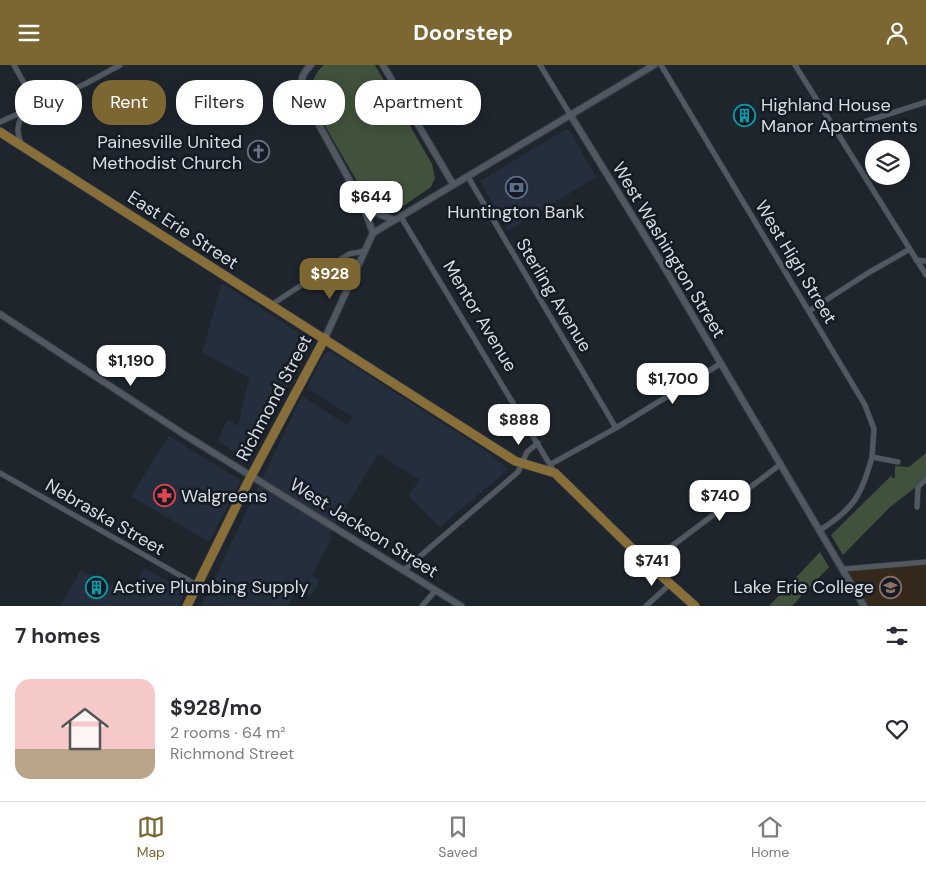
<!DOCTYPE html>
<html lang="en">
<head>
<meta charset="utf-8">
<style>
	body { margin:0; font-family:"DM Sans",sans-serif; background:#f2f2f3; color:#2b2b33; height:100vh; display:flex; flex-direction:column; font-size:19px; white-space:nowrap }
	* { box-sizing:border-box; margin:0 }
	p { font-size:16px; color:#7c7c81 }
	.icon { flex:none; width:28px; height:28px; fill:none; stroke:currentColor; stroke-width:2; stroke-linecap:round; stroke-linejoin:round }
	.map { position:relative; height:541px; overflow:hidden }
	.sheet { display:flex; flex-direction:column; background:#fff; flex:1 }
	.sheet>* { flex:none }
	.hud { position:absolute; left:15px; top:15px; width:500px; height:45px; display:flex; gap:10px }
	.buttons { position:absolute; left:865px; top:75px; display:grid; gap:10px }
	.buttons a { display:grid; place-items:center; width:45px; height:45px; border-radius:50%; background:#fff; box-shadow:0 2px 12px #0003; font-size:25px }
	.price { position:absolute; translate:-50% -42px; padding:0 11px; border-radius:10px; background:#fff; color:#222; font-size:16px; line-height:32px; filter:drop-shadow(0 1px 2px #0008) }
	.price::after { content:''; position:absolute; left:50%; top:30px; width:15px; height:11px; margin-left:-8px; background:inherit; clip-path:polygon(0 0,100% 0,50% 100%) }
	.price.current { background:#7c6733; color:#fff }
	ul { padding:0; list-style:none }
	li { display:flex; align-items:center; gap:15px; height:125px; padding:0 15px }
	li span { display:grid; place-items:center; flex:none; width:140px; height:100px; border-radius:15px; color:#555 }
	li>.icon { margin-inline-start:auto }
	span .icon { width:60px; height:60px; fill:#fffc; stroke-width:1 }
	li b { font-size:21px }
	h2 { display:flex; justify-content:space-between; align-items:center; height:60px; padding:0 15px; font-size:21px }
	.tag { padding:0 18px; border-radius:20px; background:#fff; box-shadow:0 2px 12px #0003; font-size:18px; line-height:45px }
	.tag.current { background:#7c6733; color:#fff }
	header { display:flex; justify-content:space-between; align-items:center; height:65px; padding:0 15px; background:#7c6733; color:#fff; font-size:22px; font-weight:700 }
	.dock { display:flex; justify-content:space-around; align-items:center; height:70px; border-top:1px solid #e1e1e2; background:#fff; font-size:14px; color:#7c7c81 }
	.dock a { display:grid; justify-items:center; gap:2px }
	.dock .current { color:#7c6733 }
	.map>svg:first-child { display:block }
	.built { fill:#242e3c }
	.education { fill:#35291b }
	.green { fill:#40523b }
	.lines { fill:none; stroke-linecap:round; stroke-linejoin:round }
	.minor-casing { stroke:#3a4047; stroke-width:6 }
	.tertiary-casing { stroke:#3a4047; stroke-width:8 }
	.primary-casing { stroke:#3a4047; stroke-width:10 }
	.minor { stroke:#515862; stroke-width:5 }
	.tertiary { stroke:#515862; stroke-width:6 }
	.primary { stroke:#886e39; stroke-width:9 }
	.labels { text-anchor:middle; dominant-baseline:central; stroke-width:5; stroke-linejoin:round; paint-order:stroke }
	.poi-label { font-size:18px; fill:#d9dde3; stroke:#151b24; text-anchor:start }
	.street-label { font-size:18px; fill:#d9dde3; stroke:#151b24 }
</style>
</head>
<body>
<header><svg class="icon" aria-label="menu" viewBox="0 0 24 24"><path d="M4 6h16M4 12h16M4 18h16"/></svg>Doorstep<svg class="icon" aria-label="person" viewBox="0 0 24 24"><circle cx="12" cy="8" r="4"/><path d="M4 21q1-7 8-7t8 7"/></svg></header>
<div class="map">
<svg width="926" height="541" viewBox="0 0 926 541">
	<rect width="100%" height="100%" fill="#1f252d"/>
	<path class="built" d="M566 64 570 66 596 112 508 166 480 116Z
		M222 218 307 273 309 276 250 397 218 376 227 354 238 361 249 313 202 287Z
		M327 287H332L491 389 508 405 440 462 408 430 420 415 378 389 329 470 332 473 312 510 320 516 310 531 298 525 287 541H201L302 331 347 360 353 352 307 323 324 289Z
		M169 371 241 415 209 477 131 431Z
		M144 503 186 526 179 541H60L81 505 131 530Z"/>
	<path class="education" d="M926 497V541H864L843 504Z"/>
	<path class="green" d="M324 0H375L432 99 435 113 431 122 396 146 378 142 366 132 313 40C309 26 312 9 324 0Z
		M926 388V414L889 443 843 490 831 470 892 410V413H895V401L909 402Z
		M820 487 829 502 792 541H769Z"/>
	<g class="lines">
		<defs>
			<path id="minor" d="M14 0 36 40
				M540 0 571 51
				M661 0 865 340 874 364 872 392 898 397
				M795 0 926 210
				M0 57 85 19 120 0
				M836 66 926 37
				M22 80C15 66 18 59 24 45
				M468 112 616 363
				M401 152 555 408
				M916 195 926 196
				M271 240 349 189 365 186
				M809 246 868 208 910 184
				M551 399 616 363 720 299
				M0 408 197 520
				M917 442 918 422 926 414
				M820 465C854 444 862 429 872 392
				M648 499 781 399
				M843 504 926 497
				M404 505 518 407 527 387 538 378
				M422 541 436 525
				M646 541 670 519"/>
			<path id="tertiary" d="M311 0C302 8 299 17 302 29L362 138 373 168
				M383 0 453 119
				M571 51 664 202 864 541
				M363 139 372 146 394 155
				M0 249 185 370 461 541
				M325 273 373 168 654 0"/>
			<path id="primary" d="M0 67 515 396 555 408 648 499 695 541
				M187 541 248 417 325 273"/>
		</defs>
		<use href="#minor" class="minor-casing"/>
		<use href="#tertiary" class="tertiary-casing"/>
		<use href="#primary" class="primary-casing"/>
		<use href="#minor" class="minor"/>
		<use href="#tertiary" class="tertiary"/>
		<use href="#primary" class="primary"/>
	</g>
	<defs>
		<symbol id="building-ring" viewBox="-11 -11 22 22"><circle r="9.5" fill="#151b24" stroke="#0f9aa8" stroke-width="1.5"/><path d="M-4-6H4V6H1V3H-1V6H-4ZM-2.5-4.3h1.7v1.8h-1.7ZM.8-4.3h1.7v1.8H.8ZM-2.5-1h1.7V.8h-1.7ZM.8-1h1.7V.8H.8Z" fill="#0f9aa8"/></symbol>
		<symbol id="church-ring" viewBox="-11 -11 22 22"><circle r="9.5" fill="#151b24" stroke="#6b7280" stroke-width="1.5"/><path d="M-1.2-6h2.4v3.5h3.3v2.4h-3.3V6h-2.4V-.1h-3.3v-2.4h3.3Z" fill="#6b7280"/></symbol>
		<symbol id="bank-ring" viewBox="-11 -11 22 22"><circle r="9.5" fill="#151b24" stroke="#5c6f8a" stroke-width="1.5"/><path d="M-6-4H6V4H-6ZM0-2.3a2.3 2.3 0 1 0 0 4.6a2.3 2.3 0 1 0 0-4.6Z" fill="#5c6f8a"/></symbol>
		<symbol id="pharmacy-ring" viewBox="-11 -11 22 22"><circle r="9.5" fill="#151b24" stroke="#e0444e" stroke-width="1.5"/><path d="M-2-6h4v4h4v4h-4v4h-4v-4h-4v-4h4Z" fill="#e0444e"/></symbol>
		<symbol id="university-ring" viewBox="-11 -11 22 22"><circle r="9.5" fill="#151b24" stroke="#8d6e63" stroke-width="1.5"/><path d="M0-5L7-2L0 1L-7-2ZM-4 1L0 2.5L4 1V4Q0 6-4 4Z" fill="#8d6e63"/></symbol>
	</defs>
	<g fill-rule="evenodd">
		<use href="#building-ring" x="732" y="38" width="25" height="25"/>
		<use href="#church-ring" x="246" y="74" width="25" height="25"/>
		<use href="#bank-ring" x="504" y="110" width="25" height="25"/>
		<use href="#pharmacy-ring" x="152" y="418" width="25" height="25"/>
		<use href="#building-ring" x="84" y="510" width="25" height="25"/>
		<use href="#university-ring" x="878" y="510" width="25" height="25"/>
	</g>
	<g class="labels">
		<g class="poi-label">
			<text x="761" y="40">Highland House<tspan x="761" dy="21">Manor Apartments</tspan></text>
			<text x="242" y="77" text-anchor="end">Painesville United<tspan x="242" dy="21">Methodist Church</tspan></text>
			<text x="516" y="147" text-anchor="middle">Huntington Bank</text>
			<text x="181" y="431">Walgreens</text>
			<text x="113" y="522">Active Plumbing Supply</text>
			<text x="874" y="522" text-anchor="end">Lake Erie College</text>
		</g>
		<g class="street-label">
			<text transform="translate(183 165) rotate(33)">East Erie Street</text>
			<text transform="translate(669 185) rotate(59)">West Washington Street</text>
			<text transform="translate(796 197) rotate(59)">West High Street</text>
			<text transform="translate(554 230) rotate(59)">Sterling Avenue</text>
			<text transform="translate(480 251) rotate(59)">Mentor Avenue</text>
			<text transform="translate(274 333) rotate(-62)">Richmond Street</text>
			<text transform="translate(105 452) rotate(30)">Nebraska Street</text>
			<text transform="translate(364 463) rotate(32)">West Jackson Street</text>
		</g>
	</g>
</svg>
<div class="buttons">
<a><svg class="icon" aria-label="layers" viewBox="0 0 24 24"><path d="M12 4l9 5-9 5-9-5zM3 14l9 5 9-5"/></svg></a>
</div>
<b class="price" style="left:371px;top:158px">$644</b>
<b class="price current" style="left:330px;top:235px">$928</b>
<b class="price" style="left:131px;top:322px">$1,190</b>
<b class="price" style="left:673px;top:340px">$1,700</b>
<b class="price" style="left:519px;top:381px">$888</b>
<b class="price" style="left:720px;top:457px">$740</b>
<b class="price" style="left:652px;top:522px">$741</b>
<div class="hud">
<a class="tag">Buy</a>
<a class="tag current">Rent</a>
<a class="tag">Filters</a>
<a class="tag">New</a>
<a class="tag">Apartment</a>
</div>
</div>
<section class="sheet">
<h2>7 homes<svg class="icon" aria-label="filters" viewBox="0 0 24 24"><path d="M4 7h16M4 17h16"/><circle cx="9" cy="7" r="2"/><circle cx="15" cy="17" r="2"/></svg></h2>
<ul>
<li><span style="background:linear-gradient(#f6c9c9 70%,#b9a48a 0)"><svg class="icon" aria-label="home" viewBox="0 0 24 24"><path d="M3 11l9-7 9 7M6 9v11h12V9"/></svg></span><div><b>$928/mo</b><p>2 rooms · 64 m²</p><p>Richmond Street</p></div><svg class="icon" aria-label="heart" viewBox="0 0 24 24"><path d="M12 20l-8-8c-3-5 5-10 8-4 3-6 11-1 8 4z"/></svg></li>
</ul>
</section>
<nav class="dock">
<a class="current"><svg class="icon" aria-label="map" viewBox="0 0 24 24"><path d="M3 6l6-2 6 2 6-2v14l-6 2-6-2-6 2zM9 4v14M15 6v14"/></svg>Map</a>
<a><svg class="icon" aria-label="saved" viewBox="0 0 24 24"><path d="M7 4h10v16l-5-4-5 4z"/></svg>Saved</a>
<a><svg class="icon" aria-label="home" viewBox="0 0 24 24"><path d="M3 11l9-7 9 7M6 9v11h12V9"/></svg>Home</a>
</nav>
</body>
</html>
